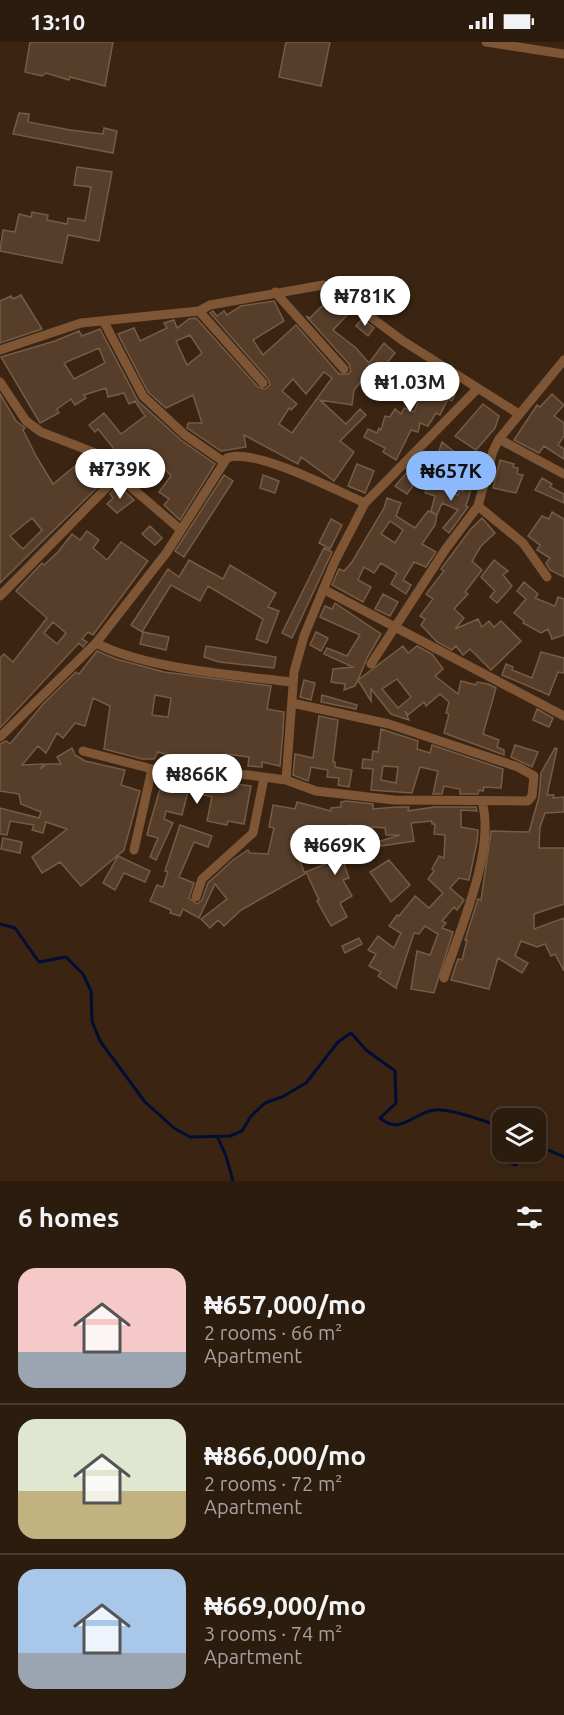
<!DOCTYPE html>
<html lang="en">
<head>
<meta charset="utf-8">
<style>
	body { margin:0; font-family:Ubuntu,sans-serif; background:#342517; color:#f1f3f6; height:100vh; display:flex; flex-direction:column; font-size:22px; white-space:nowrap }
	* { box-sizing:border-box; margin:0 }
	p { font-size:20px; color:#a6a19e }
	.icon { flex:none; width:33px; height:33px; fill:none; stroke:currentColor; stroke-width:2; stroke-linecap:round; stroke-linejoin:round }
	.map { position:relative; height:1139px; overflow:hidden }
	.panel { display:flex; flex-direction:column; background:#2c1c0e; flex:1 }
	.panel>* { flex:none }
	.buttons { position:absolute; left:492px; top:1066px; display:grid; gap:12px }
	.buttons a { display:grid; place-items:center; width:54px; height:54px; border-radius:12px; background:#2c1c0e; box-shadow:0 3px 9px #0003,0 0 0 2px #483a2e; font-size:30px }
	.price { position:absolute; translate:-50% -51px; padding:0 14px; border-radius:21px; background:#fff; color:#222; font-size:20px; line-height:39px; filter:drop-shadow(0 2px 3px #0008) }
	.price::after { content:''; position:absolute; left:50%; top:36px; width:18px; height:14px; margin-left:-9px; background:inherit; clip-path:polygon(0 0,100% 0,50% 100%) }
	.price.on { background:#8cb9fc; color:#111 }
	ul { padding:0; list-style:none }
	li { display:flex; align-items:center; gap:18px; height:150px; padding:0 18px }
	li+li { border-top:2px solid #483a2e }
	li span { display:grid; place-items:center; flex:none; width:168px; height:120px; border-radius:18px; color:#555 }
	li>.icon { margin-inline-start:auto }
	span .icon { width:72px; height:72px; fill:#fffc; stroke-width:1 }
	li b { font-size:26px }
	h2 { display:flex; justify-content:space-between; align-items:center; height:72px; padding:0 18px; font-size:26px }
	.status { display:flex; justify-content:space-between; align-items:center; height:42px; padding:0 30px; background:#2c1c0e; direction:ltr }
	.status svg { height:16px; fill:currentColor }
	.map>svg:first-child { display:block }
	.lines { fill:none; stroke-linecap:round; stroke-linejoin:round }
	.stream { stroke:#000e33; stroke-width:3 }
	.building { fill:#563e2a; stroke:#755c47; stroke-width:1.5; fill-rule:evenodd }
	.minor { stroke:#7e5635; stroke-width:9 }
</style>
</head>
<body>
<div class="status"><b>13:10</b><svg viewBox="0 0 49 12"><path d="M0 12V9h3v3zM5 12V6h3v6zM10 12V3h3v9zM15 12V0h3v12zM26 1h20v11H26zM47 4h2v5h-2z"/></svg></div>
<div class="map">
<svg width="564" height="1139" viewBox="0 0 564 1139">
	<rect width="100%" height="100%" fill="#3b2512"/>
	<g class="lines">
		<path class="stream" d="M0 882 15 886 39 920 66 915 83 932 91 949 92 979 100 999 145 1060 174 1086 190 1095 230 1094 242 1089 251 1074 265 1061 282 1055 306 1041 338 1000 351 991 366 1008 395 1029 396 1061 380 1076C401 1094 414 1070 435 1068 450 1066 487 1080 502 1085
			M218 1096 226 1114 233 1139
			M536 1107 539 1104 564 1115
			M506 1110 503 1117 515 1123 533 1110"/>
	</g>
	<path class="building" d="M30 0H113L105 44 70 35 69 38 46 31 42 34 25 30Z
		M286 0H330L321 44 279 35Z
		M19 71 29 72 28 80 70 88 103 92 104 86 117 89 113 111 13 92Z
		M77 125 112 130 99 199 68 193 62 221 0 209 3 188 15 190 19 172 31 175 32 170 48 173 47 178 67 182 68 176 85 179 91 145 74 143Z
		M21 253 42 287 0 301V259L11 254 13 257Z
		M274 259 284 279 253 298 263 313 296 283 339 332H348L351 329 349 322 306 274 310 276 326 260 332 265 336 261 348 272 333 288 356 306 369 321 384 301 395 311 381 328 395 339 388 348 367 332 354 348 352 363 320 358 346 382 360 367 366 373 340 399 354 410 334 439 301 415 298 422 244 393 246 405 221 409 187 386 188 381H202L193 353 166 366 148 350 118 292 134 286 140 299 167 286 164 281 174 278 177 286 189 277 196 276 258 345 265 347 270 343 268 337 210 271 213 269 217 274 224 269 227 273 241 264ZM190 293 202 311 187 323 176 299ZM324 330 332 336 292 391 279 382 289 366 291 368 297 362 282 349 293 337 306 352Z
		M362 277 374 286 368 294 356 284Z
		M100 287 138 359 181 398 215 422 180 478 164 463 169 457 159 450 171 434 158 419 144 435 128 423 121 428 108 413 115 408 98 387 95 390 89 383 104 371 121 392 145 374 135 359 129 362 124 351 108 355 106 346 84 353 86 356 75 363 71 357 57 367 59 371 40 381 1 315 55 299 79 289 82 294ZM99 306 105 321 74 337 64 321Z
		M408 323 421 329 418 335 455 352 452 359 448 357 440 373 436 371 428 384 420 381 418 390 411 388 396 418 383 410 385 406 364 395 368 387 377 391 379 386 381 388 385 374 390 375 395 367 401 372 404 366 414 370 420 356 397 346Z
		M0 352 16 379 25 386 23 388 36 414 53 442 86 415 94 418 109 434 0 541ZM32 476 42 488 23 507 10 494Z
		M552 352 564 363 554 374 564 381V394L558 403 564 407V417L544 404 539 411 514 398 537 363 540 365Z
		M483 362 499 374 495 386 476 408 455 394Z
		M442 400 466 419 453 432 434 424Z
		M500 418 514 422 513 425 518 426 517 432 523 433 516 451 493 446Z
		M416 420 410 433 418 437 407 452 395 444Z
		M357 422 374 429 365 451 348 444Z
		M224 433 233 439 184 515 175 509Z
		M263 433 279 439 275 451 260 446Z
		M469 435 474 437 466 464 468 465 449 491 443 486 458 468 442 461 437 473 431 469 435 454 425 451 428 443 458 453 460 448 463 449Z
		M542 436 552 442 550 445 564 452V461L535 448Z
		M118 443 134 458 117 471 107 462 113 456 110 452Z
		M387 456 401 461 396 474 415 486 428 469 437 473 435 483 422 502 436 510 426 525 414 520 403 538 411 543 406 552 391 542 397 531 381 521 374 531 364 525 358 538 371 545 363 560 332 543 339 527 344 529 352 520 384 466ZM390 479 403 488 395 501 381 492Z
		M552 470 564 477V535L550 528 546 521 550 516 537 508 540 503 528 494 542 474 549 477Z
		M482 476 495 491 481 504 472 519 482 528 465 550 468 552 454 567 464 576 455 587 478 577 482 585 489 579 494 585 501 579 521 599 491 628 470 607 463 613 456 604 452 608 437 600 421 583 425 577 420 574 433 557 426 552 444 529 441 527 470 488Z
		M331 477 342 483 330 507 319 501Z
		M150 484 162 496 155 503 142 492Z
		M87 489 99 498 93 506 107 518 121 500 148 519 93 593 88 590 82 597 87 600 83 605 79 601 0 686V616L4 612 13 620 47 576 16 549 42 521 44 523 58 510 72 492 80 498ZM53 580 66 591 57 602 44 591Z
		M324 506 332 510 292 596 282 591Z
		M189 518 223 537 230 523 276 551 268 565 279 569 267 601 256 597 263 577 208 544 200 559 171 543 142 590 131 583 168 527 179 535Z
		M494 518 508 529 503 533 512 544 497 561 490 555 495 549 481 535Z
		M524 540 538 552 535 556 555 564 558 555 564 557V593L552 597 548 587 541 591 523 581 524 579 514 571 526 557 517 549Z
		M383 552 398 560 390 574 375 567Z
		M335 561 381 592 367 616 358 638 403 604 408 611 417 604 432 612 443 627 435 634 458 652 461 639 476 643 477 640 488 642 496 646 483 692 499 698 497 705 504 708V713L444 691 449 672 446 671 449 660 440 652 426 664 424 660 408 673 405 669 409 678 391 672 371 647V659L358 638 355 644 344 648 345 642 331 640 333 627 353 625 324 612 327 606 347 614 360 593 320 575 325 564 332 567ZM397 637 411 655 398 666 382 647Z
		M143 590 169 595 166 608 140 602Z
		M316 590 328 596 321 609 310 603Z
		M206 604 276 615 274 626 219 620 204 615Z
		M97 609 116 617 164 630 271 644 267 667 284 670 283 689 280 724 262 720V725L248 724 249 715 226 712 225 722 168 716 169 713 158 710 154 717H142L104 707 110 664 93 656 85 684 75 681 63 696 57 691 46 711 38 704 22 723 44 722 40 727 47 722H61L57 715 72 706 75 713 85 719 125 728 121 743 140 749 124 808 81 844 60 820 42 831 32 815 67 787 46 780 43 791 32 788 34 783 10 779 7 793 0 792V766L39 776 41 770 21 762 19 752 0 749V702L6 699 10 702 44 661 76 630 79 632ZM155 653 171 656 168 675 152 673Z
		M541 610 564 616V631L558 630 549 653 502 633 506 622 513 625 512 628 532 636Z
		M304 638 315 641 311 658 300 655Z
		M322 653 357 663 356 667 321 660Z
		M537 667 553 676 549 685 533 678Z
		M319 674 338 678 333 720H335V725L352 728 349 745 338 743 339 736 327 735 328 728 311 725 308 739 293 733 295 712 313 716Z
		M381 687 418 699 417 707 430 711 432 703 503 727 501 746 484 745 483 749 479 748 478 752H460V747L444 744 442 752H433L438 729 420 725 412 751 371 748 373 727 362 726 363 717 372 718 373 709 378 710ZM383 724 398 725 396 741 381 738Z
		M515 703 538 710 532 725 511 715Z
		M555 706 557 707 547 753H554L553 756 564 755V770L545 771 540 785 539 806H564V862L534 872V887L564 876V929L555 912 551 914 545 902 537 905 521 899 515 914 528 921 522 931 498 916 489 947 451 938 458 917 462 918 467 898H465L478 857 481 858 491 789 529 790 539 755 541 731Z
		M173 735 212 737 211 740 237 746 238 742 251 744 244 782 228 779 227 783 207 779 212 755 188 749 182 773 166 769 164 777 173 781 156 818 150 815 158 796 147 793 150 781 162 740 172 742Z
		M346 759 373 762V767L397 765H409L408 769 434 765H476L477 769 461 768V785L478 788 477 800 469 838 459 836 450 846 464 858 457 868 454 865 442 879 446 881 442 886 453 890 434 951 411 947 417 909 430 913 438 892 425 884 419 892 414 891 396 946 378 934 381 930 369 924 376 912 368 908 378 894 394 906 401 891 389 884 397 873 399 874 415 854 429 866 443 851 428 837 434 829 432 827 439 814 444 816 445 793 434 792 435 782H432V779L411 781 414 799 375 805 374 801 400 793H386L385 786 349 783V793H345L342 810 354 807 357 818 344 822 349 836 343 838 352 854 340 861 347 875 331 884 317 859 319 858 306 830 337 817 334 804 298 796 295 807 305 832 241 868 224 884 218 878 210 886 201 877 227 857 215 842 199 876 183 867 180 874 170 871 171 868 150 859 157 843 163 845 168 830 165 829 180 783 212 794 208 805 194 800 179 835 194 841 189 856 197 862 202 858 208 841 233 818 248 808 250 811 268 812 274 786 269 785 273 763 295 767 297 760 331 769V766L341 765V760Z
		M3 796 22 800 20 811 1 807Z
		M118 814 150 829 145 840 124 831 115 848 103 841Z
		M389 818 410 843 391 860 370 830Z
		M359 896 362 902 345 911 342 904Z"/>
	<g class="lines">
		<path class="minor" d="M486 0 564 12
			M275 250 344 327
			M199 269 263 341
			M104 280 143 354 185 393 224 420
			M0 308 81 281 199 269 210 263 323 243 333 247 403 299 519 372
			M0 340 26 379 41 390 98 412 118 434 181 488
			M499 397 564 432
			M478 464 523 501 547 535
			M323 547 564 674
			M0 554 118 434
			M96 601C146 627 235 633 292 640
			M371 622 445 508 478 464 493 409 499 397 564 318
			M0 695 96 601 167 510 227 416C254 405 337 449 365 461
			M83 709 152 727 249 733 286 738 316 749 394 758 528 759 532 754 534 734 518 725 389 682 292 661
			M286 738 294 630 304 594 335 519 365 461 477 347
			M134 808 152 727
			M196 855 202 837 253 791 264 736
			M444 936C459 889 496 808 482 760"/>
	</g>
</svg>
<div class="buttons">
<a><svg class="icon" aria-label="layers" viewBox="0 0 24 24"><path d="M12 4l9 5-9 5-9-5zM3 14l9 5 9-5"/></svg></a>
</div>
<b class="price" style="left:365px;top:285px">₦781K</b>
<b class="price" style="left:410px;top:371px">₦1.03M</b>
<b class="price" style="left:120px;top:458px">₦739K</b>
<b class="price on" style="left:451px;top:460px">₦657K</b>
<b class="price" style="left:197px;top:763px">₦866K</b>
<b class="price" style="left:335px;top:834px">₦669K</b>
</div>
<section class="panel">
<h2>6 homes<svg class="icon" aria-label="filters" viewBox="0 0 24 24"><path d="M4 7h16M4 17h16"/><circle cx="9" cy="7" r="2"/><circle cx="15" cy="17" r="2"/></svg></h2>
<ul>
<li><span style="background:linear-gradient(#f6c9c9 70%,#9aa5b1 0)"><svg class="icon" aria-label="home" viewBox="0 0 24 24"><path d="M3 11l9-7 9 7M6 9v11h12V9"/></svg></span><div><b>₦657,000/mo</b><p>2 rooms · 66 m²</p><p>Apartment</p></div></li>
<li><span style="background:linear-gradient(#dfe7d0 60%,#c2b280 0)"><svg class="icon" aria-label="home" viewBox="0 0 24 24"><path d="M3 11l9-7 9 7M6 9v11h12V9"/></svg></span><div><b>₦866,000/mo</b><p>2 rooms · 72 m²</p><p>Apartment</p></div></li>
<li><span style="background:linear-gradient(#a9c7e8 70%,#9aa5b1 0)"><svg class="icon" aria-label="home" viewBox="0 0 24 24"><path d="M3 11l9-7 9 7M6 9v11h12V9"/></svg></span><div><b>₦669,000/mo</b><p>3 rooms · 74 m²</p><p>Apartment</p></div></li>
</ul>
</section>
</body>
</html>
